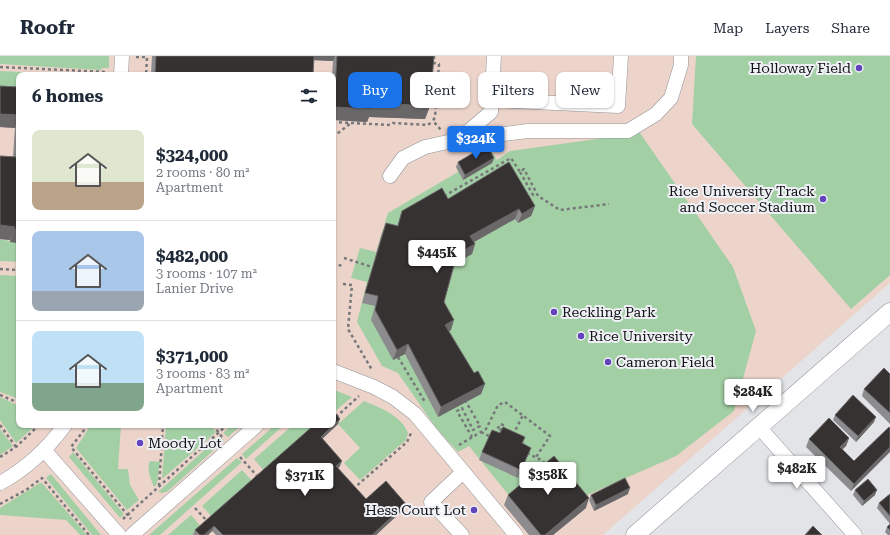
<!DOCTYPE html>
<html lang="en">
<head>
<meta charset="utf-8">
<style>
	body { margin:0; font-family:"Roboto Serif",serif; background:#f6f6f7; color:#1f2937; height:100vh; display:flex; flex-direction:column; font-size:15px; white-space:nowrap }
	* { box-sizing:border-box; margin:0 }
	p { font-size:13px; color:#747a83 }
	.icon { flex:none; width:22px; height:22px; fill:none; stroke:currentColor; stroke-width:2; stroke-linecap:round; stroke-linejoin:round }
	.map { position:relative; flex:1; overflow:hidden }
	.drawer { position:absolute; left:16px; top:16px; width:320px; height:356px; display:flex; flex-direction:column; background:#fff; border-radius:8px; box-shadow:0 1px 3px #0004 }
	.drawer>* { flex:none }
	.banner { position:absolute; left:348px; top:16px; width:380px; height:36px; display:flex; gap:8px }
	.price { position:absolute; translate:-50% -34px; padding:0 9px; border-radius:4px; background:#fff; color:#222; font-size:13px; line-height:26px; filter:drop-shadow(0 1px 2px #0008) }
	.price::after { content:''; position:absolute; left:50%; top:24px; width:12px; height:9px; margin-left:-6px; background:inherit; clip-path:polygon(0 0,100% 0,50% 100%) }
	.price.on { background:#1a73e8; color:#fff }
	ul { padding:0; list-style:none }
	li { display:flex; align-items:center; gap:12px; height:100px; padding:0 16px }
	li+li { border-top:1px solid #e0e1e3 }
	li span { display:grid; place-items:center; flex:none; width:112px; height:80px; border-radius:8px; color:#555 }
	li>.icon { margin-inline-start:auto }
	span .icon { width:48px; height:48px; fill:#fffc; stroke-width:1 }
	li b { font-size:17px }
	h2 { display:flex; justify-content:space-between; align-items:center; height:48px; padding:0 16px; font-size:17px }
	.chip { padding:0 14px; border-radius:8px; background:#fff; box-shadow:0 1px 3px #0004; font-size:14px; line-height:36px }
	.chip.on { background:#1a73e8; color:#fff }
	header { display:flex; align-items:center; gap:24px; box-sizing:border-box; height:56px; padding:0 20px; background:#fff; border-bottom:1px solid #e0e1e3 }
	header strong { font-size:19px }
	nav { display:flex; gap:22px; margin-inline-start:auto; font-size:14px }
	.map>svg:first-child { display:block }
	.education { fill:#ecd4cb; fill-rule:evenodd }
	.green { fill:#a3cfa4 }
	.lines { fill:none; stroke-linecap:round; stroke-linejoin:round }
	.minor-casing { stroke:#939599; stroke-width:15 }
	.major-casing { stroke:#939599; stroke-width:19 }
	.path { stroke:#76787a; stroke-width:2.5; stroke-dasharray:3 3; stroke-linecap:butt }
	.minor { stroke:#fff; stroke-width:14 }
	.major { stroke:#fff; stroke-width:18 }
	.wall { fill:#8c8b8d }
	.shaded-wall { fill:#6a6769 }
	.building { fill:#373232; stroke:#6a6769 }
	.poi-dot { fill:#6245bd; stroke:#eff1f6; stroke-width:1.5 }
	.labels { text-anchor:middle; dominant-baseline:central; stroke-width:4; stroke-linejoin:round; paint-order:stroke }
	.poi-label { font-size:14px; fill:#121314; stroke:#eff1f6; text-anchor:start }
</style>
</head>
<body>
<header>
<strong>Roofr</strong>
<nav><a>Map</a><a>Layers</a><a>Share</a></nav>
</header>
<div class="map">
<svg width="890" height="479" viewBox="0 0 890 479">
	<rect width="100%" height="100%" fill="#e2e4e8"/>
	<path class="education" d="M0 0H890V227L603 479H0ZM19 19H333V369H19Z"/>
	<path class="green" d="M0 0H109V12H102L101 14 0 8Z
		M696 0H890V219L851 253 692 68Z
		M0 15 43 17V19H19V44L0 43Z
		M640 77 733 211 756 275 734 355 676 400 578 443 511 442 469 390 458 396 436 372 398 317 382 310 357 266 367 226 351 222 360 192 376 196 388 157 458 116 456 111 489 91 497 104 510 95Z
		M0 183 19 187V206L0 205Z
		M0 219 19 220V343L0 336Z
		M333 335H337L352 341 333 357Z
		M0 341 19 350V369H36L16 387 0 364Z
		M364 345C379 351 402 360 408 377L406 384 360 424 344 407 360 392 338 368Z
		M91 369H121L118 413H128L130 429 139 444 127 454 76 392Z
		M166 369H210L216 376 162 423Z
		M232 369H242L228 381 223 377Z
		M275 369H284L246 403 242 398Z
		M293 369H318L265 416 254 403Z
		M0 373 13 390 0 399Z
		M220 380 224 385 168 435 163 437 158 436Z
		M73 396 124 458 120 462 69 401Z
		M237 402 242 406 160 479H149Z
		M150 405 160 406 157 428 154 431C151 423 146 413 150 405Z
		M242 414 253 426 213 462 202 450Z
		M51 418 101 479H92L46 422Z
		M40 427H42L87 479H80L66 464 0 459V452Z
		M191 459 202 472 194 479H168Z"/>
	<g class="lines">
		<defs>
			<path id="minor" d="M121 19 122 0
				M492 44 618 50 621 0
				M458 84 491 56 494 0
				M390 120 403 102 425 91 457 84 528 75H628L656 58 671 42 681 9V0
				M333 315 374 331 393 341 415 358 516 479
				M759 371 855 479
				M44 394 119 479
				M0 427C26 413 48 392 65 369
				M132 479 257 369
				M462 479 431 446 463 416"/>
			<path id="major" d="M635 479 890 256"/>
		</defs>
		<use href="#minor" class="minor-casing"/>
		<use href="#major" class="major-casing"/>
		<path class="path" d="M434 0V7L439 8 435 61 433 65 441 74
			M136 1H147L146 19
			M0 11 107 16
			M333 66 390 69 393 67 428 69 433 65
			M333 81 351 67
			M520 116 533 139 528 141 527 139
			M444 140 511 102 520 116 524 113 538 140 560 154 609 148
			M344 202 372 211
			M333 212 344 208
			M0 213 19 214
			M343 228 352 229 348 273 372 314
			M398 301 425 346
			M0 339 19 347
			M465 344 480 370 473 374 462 352 457 355 472 381
			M336 361 359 340
			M0 369 16 391
			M88 369 71 391 131 463
			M213 369 222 381
			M481 376 491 381
			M495 378 500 368 503 369 499 377 502 378
			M513 379 523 359
			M459 389 486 373 498 349 505 346 550 380 536 401
			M527 397 543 405 546 410
			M0 401 16 391 39 369
			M240 401 258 421
			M159 430 163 369
			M353 433 407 386 411 377
			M0 448 26 434 42 422 89 479
			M195 452 208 466
			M123 463 227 369"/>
		<use href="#minor" class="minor"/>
		<use href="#major" class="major"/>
	</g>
	<path class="wall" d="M152 0H434L430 50 425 63 369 61 367 66 333 64V19H332L333 5 314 4 313 19H151Z
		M0 30 19 31V187L10 186V184L0 183V100L13 101 15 72 0 71Z
		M494 102 492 107 463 124 456 111 458 106Z
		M448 143 535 150 531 160 518 167 515 163 474 186 475 188 472 198 455 208 444 246 451 274 449 275 474 317 485 328 481 338 438 361 405 298 393 304 371 264 375 250 362 247 382 177 386 167 397 170 402 155Z
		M890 318V368L862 340 864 333Z
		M835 359 874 366 856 386 833 364Z
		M338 368 322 383 340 410 338 412 366 443 404 453 376 479H216L212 475 208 479H193L195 474Z
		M889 371 851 435 806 391 809 383 849 382 846 390 842 393 854 405Z
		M500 377 525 381 523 388 528 399 518 422 479 404 482 396Z
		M855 434 875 439 862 450 853 439Z
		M628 438 594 455 589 444 591 439Z
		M890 438V468L877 452 879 447Z
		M508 439 586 452 553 479H529L504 449Z
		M890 468V479H888L885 476 887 471Z"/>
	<path class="shaded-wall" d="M312 0H335L333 5 310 4Z
		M372 47 430 50 425 63 369 61 367 66 333 64V53L334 51Z
		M0 58 19 59V61L15 72 0 71Z
		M494 102 492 107 463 124 465 119Z
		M535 150 531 160 518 167 522 158Z
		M519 153 515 163 467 190 470 180Z
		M0 169 15 171 10 184 0 183Z
		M14 173 19 174V187L10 186Z
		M475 188 472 198 454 208 457 198Z
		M454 264 451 274 442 279 445 269Z
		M408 288 405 298 393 304 397 294Z
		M485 328 481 338 438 361 441 351Z
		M876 361 874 366 856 386 858 380Z
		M340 363 338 368 319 386 321 381Z
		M849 382 846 390 837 399 840 391Z
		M890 391V396L851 435 854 428Z
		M342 405 340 410 335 416 336 410Z
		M630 432 628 438 594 455 596 449Z
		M877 434 875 439 862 450 864 445Z
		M589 442 586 452 553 479H545Z
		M406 448 404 453 376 479H372Z
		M214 470 212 475 208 479H204Z"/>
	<path class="building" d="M156 0H314L313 19H155Z
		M337 0H434L430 50 372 47 371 53 334 51Z
		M0 30 19 31V59L0 58Z
		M19 71V174L14 173 15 171 0 169V100L17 101Z
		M487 89 494 102 465 119 458 106Z
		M509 106 535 150 522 158 519 153 470 180 475 188 457 198 444 246 454 264 445 269 474 317 478 315 485 328 441 351 408 288 397 294 375 254 378 240 365 237 386 167 398 170 402 155 442 132 448 143Z
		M884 312 890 318V357L864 333Z
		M853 339 876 361 858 380 835 359Z
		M333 354 340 363 321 381 342 405 336 410 366 443 386 425 406 448 372 479H223L214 470 204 479H200L195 474 314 369H333Z
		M829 362 849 382 840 391 854 405 889 371 890 372V391L854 428 809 383Z
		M503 371 525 381 522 387 531 392 521 414 482 396 492 374 500 377Z
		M554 400 589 442 545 479H541L508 439Z
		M625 422 630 432 596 449 591 439Z
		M868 423 877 434 864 445 855 434Z
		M890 438V460L879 447Z
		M890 468V474L887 471Z
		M813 470 822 479H805Z"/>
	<g class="poi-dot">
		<circle cx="859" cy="12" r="4"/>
		<circle cx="823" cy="143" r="4"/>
		<circle cx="554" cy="256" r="4"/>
		<circle cx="581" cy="280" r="4"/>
		<circle cx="608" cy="306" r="4"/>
		<circle cx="140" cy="387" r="4"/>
		<circle cx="474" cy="454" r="4"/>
	</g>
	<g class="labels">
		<g class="poi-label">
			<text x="851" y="12" text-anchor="end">Holloway Field</text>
			<text x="815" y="135" text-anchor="end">Rice University Track<tspan x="815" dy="16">and Soccer Stadium</tspan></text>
			<text x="562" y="256">Reckling Park</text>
			<text x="589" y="280">Rice University</text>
			<text x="616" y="306">Cameron Field</text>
			<text x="148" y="387">Moody Lot</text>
			<text x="466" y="454" text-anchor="end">Hess Court Lot</text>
		</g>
	</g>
</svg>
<b class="price on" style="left:476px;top:104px">$324K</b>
<b class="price" style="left:437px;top:218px">$445K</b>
<b class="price" style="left:753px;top:357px">$284K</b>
<b class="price" style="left:797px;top:434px">$482K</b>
<b class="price" style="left:548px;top:440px">$358K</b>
<b class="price" style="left:305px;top:441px">$371K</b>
<div class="banner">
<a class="chip on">Buy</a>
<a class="chip">Rent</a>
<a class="chip">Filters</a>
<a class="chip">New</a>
</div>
<section class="drawer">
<h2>6 homes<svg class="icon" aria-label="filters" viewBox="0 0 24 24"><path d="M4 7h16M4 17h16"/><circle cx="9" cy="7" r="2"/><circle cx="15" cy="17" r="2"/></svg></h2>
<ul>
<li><span style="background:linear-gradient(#dfe7d0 65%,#b9a48a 0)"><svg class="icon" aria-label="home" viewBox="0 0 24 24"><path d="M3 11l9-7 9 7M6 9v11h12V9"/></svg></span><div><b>$324,000</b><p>2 rooms · 80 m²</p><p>Apartment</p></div></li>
<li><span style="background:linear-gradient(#a9c7e8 75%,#9aa5b1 0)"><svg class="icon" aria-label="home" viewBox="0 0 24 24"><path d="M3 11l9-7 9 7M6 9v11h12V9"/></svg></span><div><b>$482,000</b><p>3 rooms · 107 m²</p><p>Lanier Drive</p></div></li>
<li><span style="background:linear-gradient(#bfe0f5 65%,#7fa58c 0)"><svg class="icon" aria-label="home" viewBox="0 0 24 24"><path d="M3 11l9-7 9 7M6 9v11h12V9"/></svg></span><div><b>$371,000</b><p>3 rooms · 83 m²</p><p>Apartment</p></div></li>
</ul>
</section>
</div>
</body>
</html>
